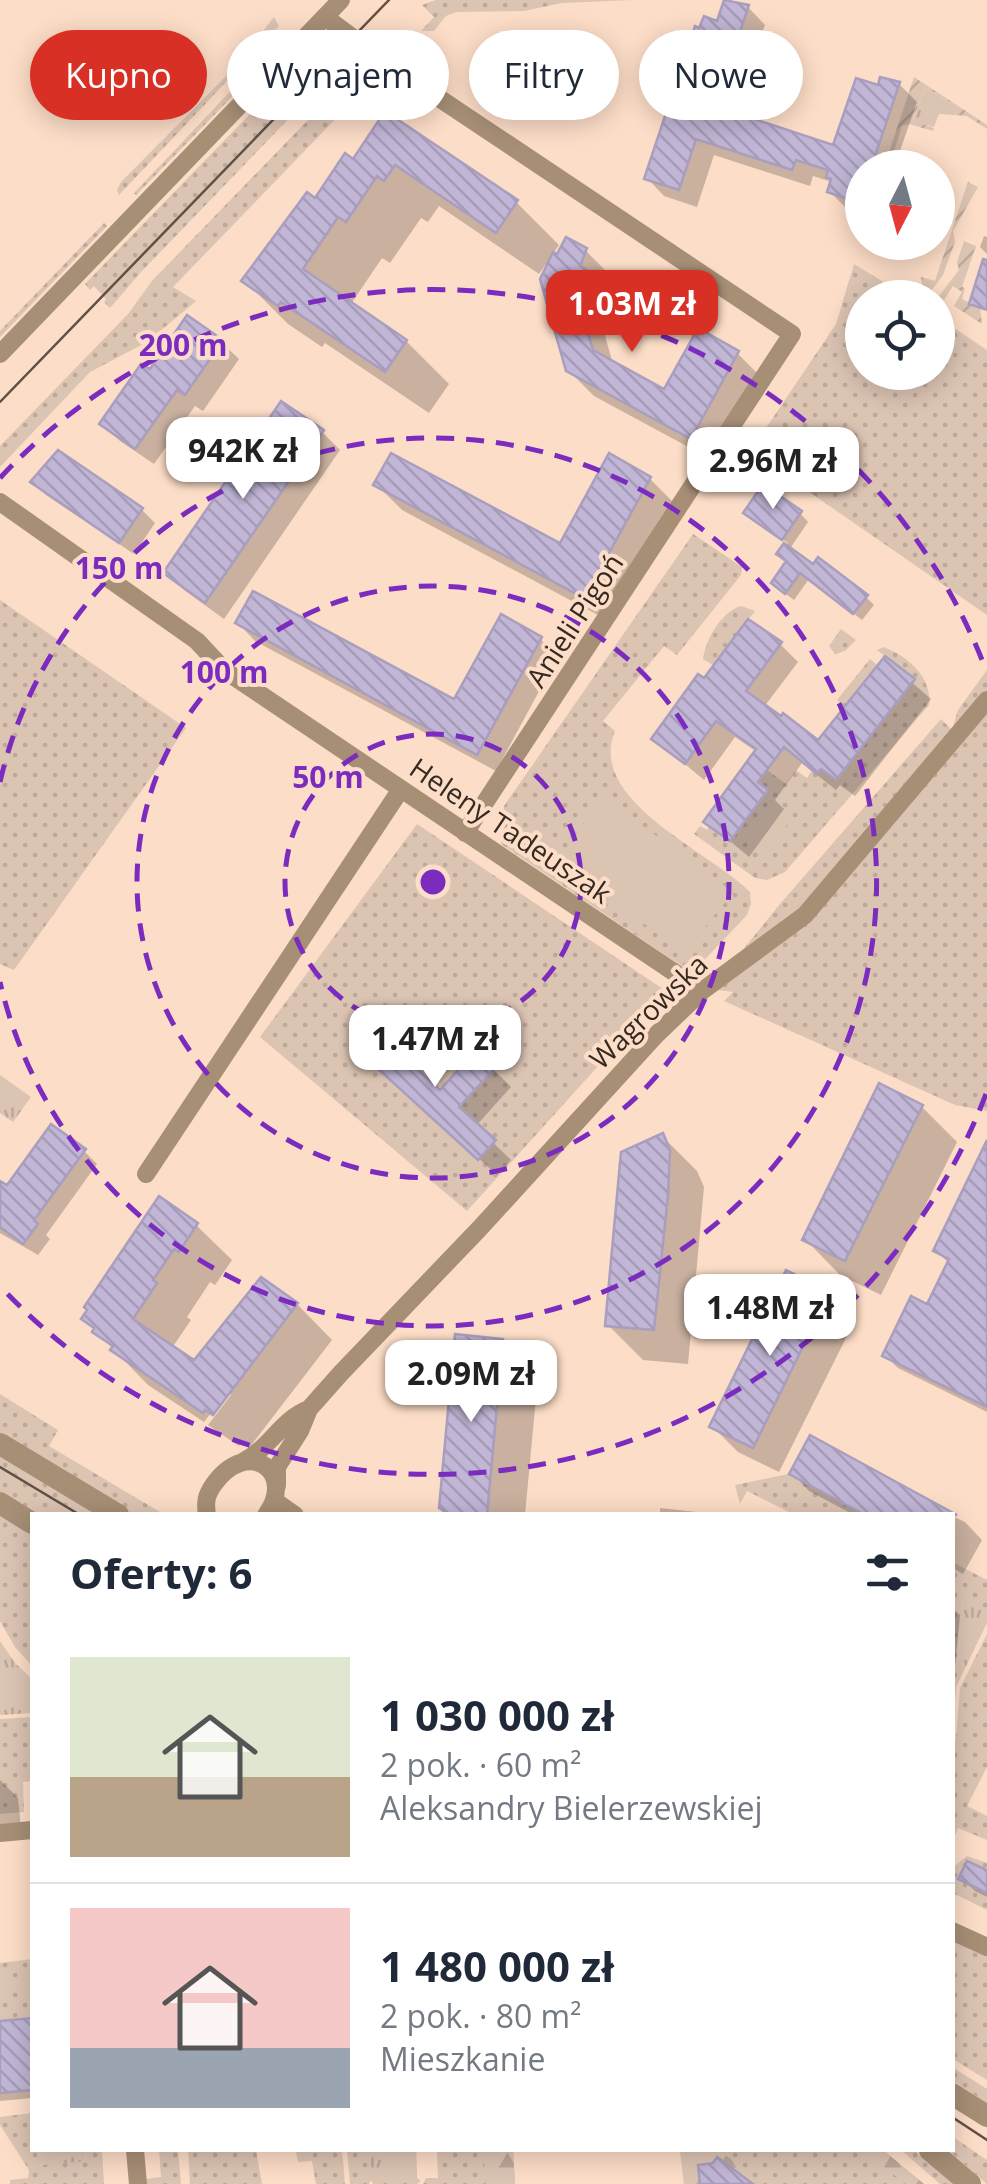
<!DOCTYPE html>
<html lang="pl">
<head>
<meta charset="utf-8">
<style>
	body { margin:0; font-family:"Open Sans",sans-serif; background:#f2f2f3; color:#1f2937; height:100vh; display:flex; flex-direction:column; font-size:38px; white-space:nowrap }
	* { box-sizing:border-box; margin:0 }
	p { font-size:32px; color:#747a83 }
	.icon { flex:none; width:55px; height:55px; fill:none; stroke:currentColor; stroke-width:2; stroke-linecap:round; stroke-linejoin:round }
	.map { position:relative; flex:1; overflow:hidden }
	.details { position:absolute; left:30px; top:1512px; width:925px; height:640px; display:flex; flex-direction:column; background:#fff; border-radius:0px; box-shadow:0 5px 25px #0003 }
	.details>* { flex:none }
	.top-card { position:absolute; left:30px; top:30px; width:928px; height:90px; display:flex; gap:20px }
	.needle { width:65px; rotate:186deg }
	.controls { position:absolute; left:845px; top:150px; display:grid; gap:20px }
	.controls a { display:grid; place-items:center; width:110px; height:110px; border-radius:50%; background:#fff; box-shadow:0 5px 25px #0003; font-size:50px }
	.price { position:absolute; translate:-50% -85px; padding:0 22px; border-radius:20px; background:#fff; color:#222; font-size:32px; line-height:65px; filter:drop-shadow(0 2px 5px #0008) }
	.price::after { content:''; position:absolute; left:50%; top:60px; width:30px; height:22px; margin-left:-15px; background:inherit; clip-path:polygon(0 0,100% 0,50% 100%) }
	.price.selected { background:#d93025; color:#fff }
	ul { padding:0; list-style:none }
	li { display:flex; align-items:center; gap:30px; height:250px; padding:0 40px }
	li+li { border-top:2px solid #e0e1e3 }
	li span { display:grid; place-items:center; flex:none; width:280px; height:200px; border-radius:0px; color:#555 }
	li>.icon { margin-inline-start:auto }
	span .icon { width:120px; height:120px; fill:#fffc; stroke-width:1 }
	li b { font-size:42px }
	h2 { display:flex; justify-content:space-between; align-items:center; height:120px; padding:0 40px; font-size:42px }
	.pill { padding:0 35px; border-radius:45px; background:#fff; box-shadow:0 5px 25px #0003; font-size:35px; line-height:90px }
	.pill.selected { background:#d93025; color:#fff }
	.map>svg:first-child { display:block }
	.grass { fill:url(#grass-dots) }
	.forest { fill:url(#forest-firs) }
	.park { fill:url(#park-tufts) }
	.garden { fill:url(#garden-furrows) }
	.pitch { fill:#dcc4b3 }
	.shadow { fill:#0003 }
	.building { fill:url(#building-back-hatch); stroke:#a99ebd; stroke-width:2.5 }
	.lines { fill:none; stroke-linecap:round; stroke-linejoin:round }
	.minor { stroke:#a78f76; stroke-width:18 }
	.tertiary { stroke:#a78f76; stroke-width:22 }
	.tram { stroke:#605045; stroke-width:2.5 }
	.ring { fill:none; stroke:#7b2cbf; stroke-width:5; stroke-dasharray:18 12 }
	.labels { text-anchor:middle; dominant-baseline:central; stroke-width:8; stroke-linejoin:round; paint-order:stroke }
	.street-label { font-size:28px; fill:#352921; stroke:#fcddc7 }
	.centre { fill:#7b2cbf; stroke:#fcddc7; stroke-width:5 }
	.ring-label { font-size:30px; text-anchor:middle; font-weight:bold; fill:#7b2cbf; stroke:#fcddc7; stroke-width:8; stroke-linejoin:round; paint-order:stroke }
</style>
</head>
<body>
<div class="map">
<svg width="987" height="2184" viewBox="0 0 987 2184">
	<defs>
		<pattern id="grass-dots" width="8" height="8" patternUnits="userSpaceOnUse" patternTransform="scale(2.5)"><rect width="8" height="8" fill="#dcc4b3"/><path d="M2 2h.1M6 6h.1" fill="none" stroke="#bda89a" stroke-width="1.8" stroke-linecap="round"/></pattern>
		<pattern id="forest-firs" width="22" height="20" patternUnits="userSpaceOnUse" patternTransform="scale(2.5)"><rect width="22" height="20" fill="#dcc4b3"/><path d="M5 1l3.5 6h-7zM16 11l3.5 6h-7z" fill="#bda89a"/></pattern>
		<pattern id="park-tufts" width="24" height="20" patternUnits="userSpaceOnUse" patternTransform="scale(2.5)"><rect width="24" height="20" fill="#dcc4b3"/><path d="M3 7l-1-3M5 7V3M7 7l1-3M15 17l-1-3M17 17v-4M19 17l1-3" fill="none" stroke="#bda89a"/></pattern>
		<pattern id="garden-furrows" width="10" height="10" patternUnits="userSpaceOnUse" patternTransform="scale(2.5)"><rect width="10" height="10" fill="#dcc4b3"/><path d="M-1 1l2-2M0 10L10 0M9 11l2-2" fill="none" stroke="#bda89a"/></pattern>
		<pattern id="building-back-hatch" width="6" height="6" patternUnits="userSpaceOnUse" patternTransform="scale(2.5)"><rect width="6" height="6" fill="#c1b6d6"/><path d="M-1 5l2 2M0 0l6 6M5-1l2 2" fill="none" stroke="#a69cb7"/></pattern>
	</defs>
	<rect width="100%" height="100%" fill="#fcddc7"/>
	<path class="grass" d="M436 0H632L562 3 524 11 456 12 446 16 434 31H421L434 17 422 5Z
		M274 17 279 26 119 195 117 190 121 182 234 68Z
		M339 47 346 58 324 82 320 78 317 82 304 69 319 53 325 58Z
		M365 61 382 71 173 287 196 301 147 342 90 372 0 467V446L128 314 152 281Z
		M257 63 263 65 136 195 134 193Z
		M281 82 285 90 303 104 141 272 110 308 104 302 106 299 94 286 90 290 85 284Z
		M104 223 107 226 0 337V331Z
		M854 264 908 297 862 298V372H938V317L987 350V615L776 469 752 449 836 324Z
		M693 534 742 567 741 575 677 655 664 646 603 721 615 731C586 801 710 851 750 892L751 904 747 915 692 973 501 844 504 806Z
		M0 600 186 728 14 970 0 964Z
		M741 606 755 611 713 665 703 659C706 639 721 612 741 606Z
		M841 629 856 640 845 651 835 654 829 646Z
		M883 647C907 655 933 678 929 705L785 872 767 880 755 878 694 834 700 826 707 830 709 827 730 841 768 790 758 782 767 770 786 784 796 770 807 778 812 770 817 774 821 769 836 780 915 680 877 650Z
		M870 659 877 665 844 708 837 700Z
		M987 670V1111L955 1105 724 1001 733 992 711 989 780 904 941 719 952 730 958 710Z
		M417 824 666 991 467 1211 260 1037Z
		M0 1394 58 1430 49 1446 165 1515H32V1666L15 1647 0 1621Z
		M789 1474 865 1515H795L747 1491 740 1504 735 1485Z
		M952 1562 987 1580V1613L963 1602 953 1723Z
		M987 1634V1767L967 1806 987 1816V1840L958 1828 953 1839V1745L956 1738 960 1688Z
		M32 1717V1781L23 1782 24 1812 0 1814V1719Z
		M967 1856 987 1863V1870L967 1861 959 1878 987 1893V1910L953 1893 952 1868Z
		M952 1940 987 1956V2080L953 2059Z
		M32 1959V2018L0 2021V1963Z
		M952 2067 987 2089V2103L953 2081Z
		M32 2113V2150H37L39 2165 86 2160 85 2150H102L104 2184H10V2180L28 2178 29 2170 0 2125V2117Z
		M953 2137 987 2160V2184L948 2150H952Z
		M159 2150H178L181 2184H147L146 2179 161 2177Z
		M188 2150H256L262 2184H190Z
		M296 2150H342L345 2184H316L312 2161 298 2162Z
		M347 2150H416L417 2178 421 2181 417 2184H373L371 2180 369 2184H350Z
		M437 2150H513L515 2184H423L426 2178H438Z
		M680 2150H883L924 2184H754L718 2157 708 2169 707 2164 698 2165 700 2184H684Z
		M901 2150H914L953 2184H940Z"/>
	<path class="forest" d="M483 2150H513L515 2184H486Z
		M680 2150H718L748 2171V2180L717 2157 708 2169 707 2164 698 2165 700 2184H684Z
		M861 2150H883L924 2184H906Z"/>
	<path class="park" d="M925 87 958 107 955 115 939 114 934 127 913 121Z
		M0 1075 31 1097 13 1122 0 1113Z
		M963 1601 987 1613V1623L956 1687Z
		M0 1641 15 1663 32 1679V1713L0 1715Z
		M37 2150H85L86 2161 38 2165Z
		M368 2150H416L417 2179 369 2181Z"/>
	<path class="garden" d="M914 77 987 125V129L967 116 955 115 958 107 925 87 913 120 934 128 933 131 909 124 902 126 889 167H884Z
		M968 182 978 187 953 231 955 242 943 275 931 291 922 285 921 277 935 281Z
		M964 241 976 246 962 287 965 288 962 299 980 308 982 324 954 306 962 292 953 286 944 300 939 296 959 270 957 262Z"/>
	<path class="pitch" d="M602 796 733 892 686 951 555 867Z
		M770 807 789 822 768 851 747 837Z
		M32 1977V1989L0 1992V1980Z"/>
	<path class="shadow" d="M727 0 748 7 765 25 735 115 834 149 880 88 899 84 917 102 894 168H862V214L848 210 830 192 832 182 813 176 810 186 714 155 697 207 664 196 647 178Z
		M386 115 516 202 559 245 552 255 585 250 611 276 605 292 611 298 600 318 613 364 665 392 737 353 763 379 718 463 594 396 568 370 549 266 546 264 539 274 439 206 428 222 421 218 390 263 382 258 351 304 406 341 449 384 429 413 325 343 322 347 288 324 245 281 354 162Z
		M984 236 987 237V254L980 247Z
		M221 342 239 359 203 411 195 406 154 464 120 441 103 424 150 372Z
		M322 432 340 450 224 619 184 590 166 573Z
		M58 453 142 510 155 523 134 554 46 495 33 482Z
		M610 456 650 479 676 505 611 622 402 510 376 484 561 546Z
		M800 513 808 522 789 550 866 597 874 605 862 620 809 579 794 600 782 591 788 562 780 554 788 543 755 521Z
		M238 623 455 703 540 639 558 656 496 771 255 641Z
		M780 644 798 662 764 707 818 744 885 659 931 699 855 796 840 785 836 790 802 763 775 800 784 809 749 857 706 821 757 752 735 737 704 780 655 739 705 682Z
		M374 1063 440 1093 493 1069 511 1087 476 1126 511 1160 497 1175Z
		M922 1107 957 1142 881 1295 840 1275 805 1239Z
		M662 1136 697 1171 704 1187 688 1364 643 1360 608 1325Z
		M987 1145V1412L898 1368 885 1355 928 1308 950 1264 936 1251Z
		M84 1151 97 1164 46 1235 50 1239 38 1255 0 1233V1184L7 1189Z
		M196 1225 232 1260 215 1285 210 1282 187 1317 191 1320 172 1348 194 1363 297 1304 332 1340 249 1448 241 1443 239 1446 208 1425 231 1395 228 1391 204 1422 148 1385 84 1319Z
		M829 1294 855 1320 779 1472 738 1452 712 1426Z
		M502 1341 538 1376 525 1515H449Z
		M792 1473 951 1515H854L809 1491Z
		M660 1508 706 1513 708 1515H660Z
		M952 1516 965 1522 982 1540 963 1574 952 1568Z
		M952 1608 960 1615 952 1698Z
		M0 1780 18 1798 21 1827 0 1829Z
		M987 1873V1897L975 1891 961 1878Z
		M32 2021V2098L0 2101V2024Z"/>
	<path class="building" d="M724 0 749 5 715 106 833 145 856 78 878 85 880 77 900 82 871 168H862L859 203 827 192 831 179 826 177 828 170 796 160 792 170 696 139 679 190 644 179 695 26 699 28 704 16 717 21Z
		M385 111 518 200 496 233 395 165 384 181 377 176 346 222 338 217 303 269 407 340 385 372 281 302 278 306 241 281 307 192 315 198 345 153 353 159Z
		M566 237 587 248 580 266 587 270 575 291 593 350 664 389 698 328 739 351 691 439 566 371 540 279 553 252 557 254Z
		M983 259 987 260V310L969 304Z
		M187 315 223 340 185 395 177 390 135 449 99 424 141 364 150 369Z
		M281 401 324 430 205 603 163 573Z
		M58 450 143 508 119 543 30 482Z
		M391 453 560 543 609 453 651 477 584 598 373 485Z
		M763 484 802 511 782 540 743 513Z
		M784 543 813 564 818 557 868 595 853 614 800 573 785 594 771 583 786 561 776 554Z
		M253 591 454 699 501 614 542 637 477 755 235 623Z
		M748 619 782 642 746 691 781 716 783 713 818 740 885 656 915 679 836 780 821 769 817 774 784 747 758 782 768 790 730 841 703 822 756 749 716 721 685 764 651 739 698 674 704 678Z
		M371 1027 440 1090 476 1050 495 1068 459 1107 496 1140 478 1160 353 1046Z
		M879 1083 923 1105 845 1261 802 1240Z
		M51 1124 86 1149 34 1220 38 1224 23 1244 0 1227V1181L7 1185Z
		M663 1133 670 1150 668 1195 654 1330 605 1326 621 1152Z
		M987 1140V1407L882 1356 911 1296 927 1304 949 1259 933 1251Z
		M159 1196 198 1223 179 1252 174 1249 153 1280 157 1283 133 1319 194 1360 261 1277 298 1303 213 1415 205 1410 203 1413 110 1350 113 1346 92 1332 94 1328 81 1319 87 1310 84 1307Z
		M786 1270 830 1292 753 1448 709 1427Z
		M455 1334 503 1339 487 1515H449L439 1508Z
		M810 1435 957 1515H865L789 1474Z
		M967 1861 987 1870V1893L958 1879Z
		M32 2018V2090L0 2093V2021Z
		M717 2157 753 2184H700L698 2165 713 2163Z"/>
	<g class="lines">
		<path class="minor" d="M325 17 388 64 792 334 465 833
			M0 354 341 0
			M0 502 197 641 224 670 702 991
			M146 1174 401 789
			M244 1461C270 1448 281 1420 309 1409
			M277 1486V1467L300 1431 309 1409 341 1373 480 1228 656 1035 702 991 805 915 987 700
			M275 1501 295 1515
			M207 1515C205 1502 206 1495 214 1484 249 1436 297 1473 266 1515
			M0 1833 32 1830
			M952 1931 987 1947
			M135 2150 138 2184"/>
		<path class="tertiary" d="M0 1444 118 1515
			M0 1503 32 1523
			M952 2094 987 2116
			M930 2150 970 2184"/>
		<path class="tram" d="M0 402 389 0
			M0 1467 80 1515
			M952 2117 987 2140"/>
	</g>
	<g class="ring">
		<circle cx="433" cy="882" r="148"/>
		<circle cx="433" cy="882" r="296"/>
		<path d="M0 782A444 444 0 1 1 0 982"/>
		<path d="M986 1094A592 592 0 0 1 0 1286M0 478A592 592 0 0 1 986 670"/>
	</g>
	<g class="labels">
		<g class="street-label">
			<text transform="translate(574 620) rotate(-57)">Anieli Pigoń</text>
			<text transform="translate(511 830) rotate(34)">Heleny Tadeuszak</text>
			<text transform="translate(648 1011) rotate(-44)">Wagrowska</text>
		</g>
	</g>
	<circle cx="433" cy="882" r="15" class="centre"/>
	<g class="ring-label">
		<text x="183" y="356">200 m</text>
		<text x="119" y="579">150 m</text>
		<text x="224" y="683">100 m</text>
		<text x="328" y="788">50 m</text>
	</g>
</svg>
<div class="controls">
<a><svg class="needle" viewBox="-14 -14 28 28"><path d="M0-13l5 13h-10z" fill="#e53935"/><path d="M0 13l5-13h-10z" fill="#747a83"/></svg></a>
<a><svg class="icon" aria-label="locate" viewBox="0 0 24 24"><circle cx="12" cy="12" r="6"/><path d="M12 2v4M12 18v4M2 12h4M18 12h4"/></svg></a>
</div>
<b class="price selected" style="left:632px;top:355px">1.03M zł</b>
<b class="price" style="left:243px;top:502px">942K zł</b>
<b class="price" style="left:773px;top:512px">2.96M zł</b>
<b class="price" style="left:435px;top:1090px">1.47M zł</b>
<b class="price" style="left:770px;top:1359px">1.48M zł</b>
<b class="price" style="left:471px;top:1425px">2.09M zł</b>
<div class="top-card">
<a class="pill selected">Kupno</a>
<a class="pill">Wynajem</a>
<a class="pill">Filtry</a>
<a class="pill">Nowe</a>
</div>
<section class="details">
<h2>Oferty: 6<svg class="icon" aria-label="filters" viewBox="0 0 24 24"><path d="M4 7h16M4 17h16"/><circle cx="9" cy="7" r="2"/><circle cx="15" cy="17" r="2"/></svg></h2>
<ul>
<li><span style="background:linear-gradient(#dfe7d0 60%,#b9a48a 0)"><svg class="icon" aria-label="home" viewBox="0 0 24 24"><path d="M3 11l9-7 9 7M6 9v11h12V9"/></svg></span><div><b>1 030 000 zł</b><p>2 pok. · 60 m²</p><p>Aleksandry Bielerzewskiej</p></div></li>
<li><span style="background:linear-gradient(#f6c9c9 70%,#9aa5b1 0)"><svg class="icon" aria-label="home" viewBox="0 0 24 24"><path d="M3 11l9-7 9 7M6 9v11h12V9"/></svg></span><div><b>1 480 000 zł</b><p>2 pok. · 80 m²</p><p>Mieszkanie</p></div></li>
</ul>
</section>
</div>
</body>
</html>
